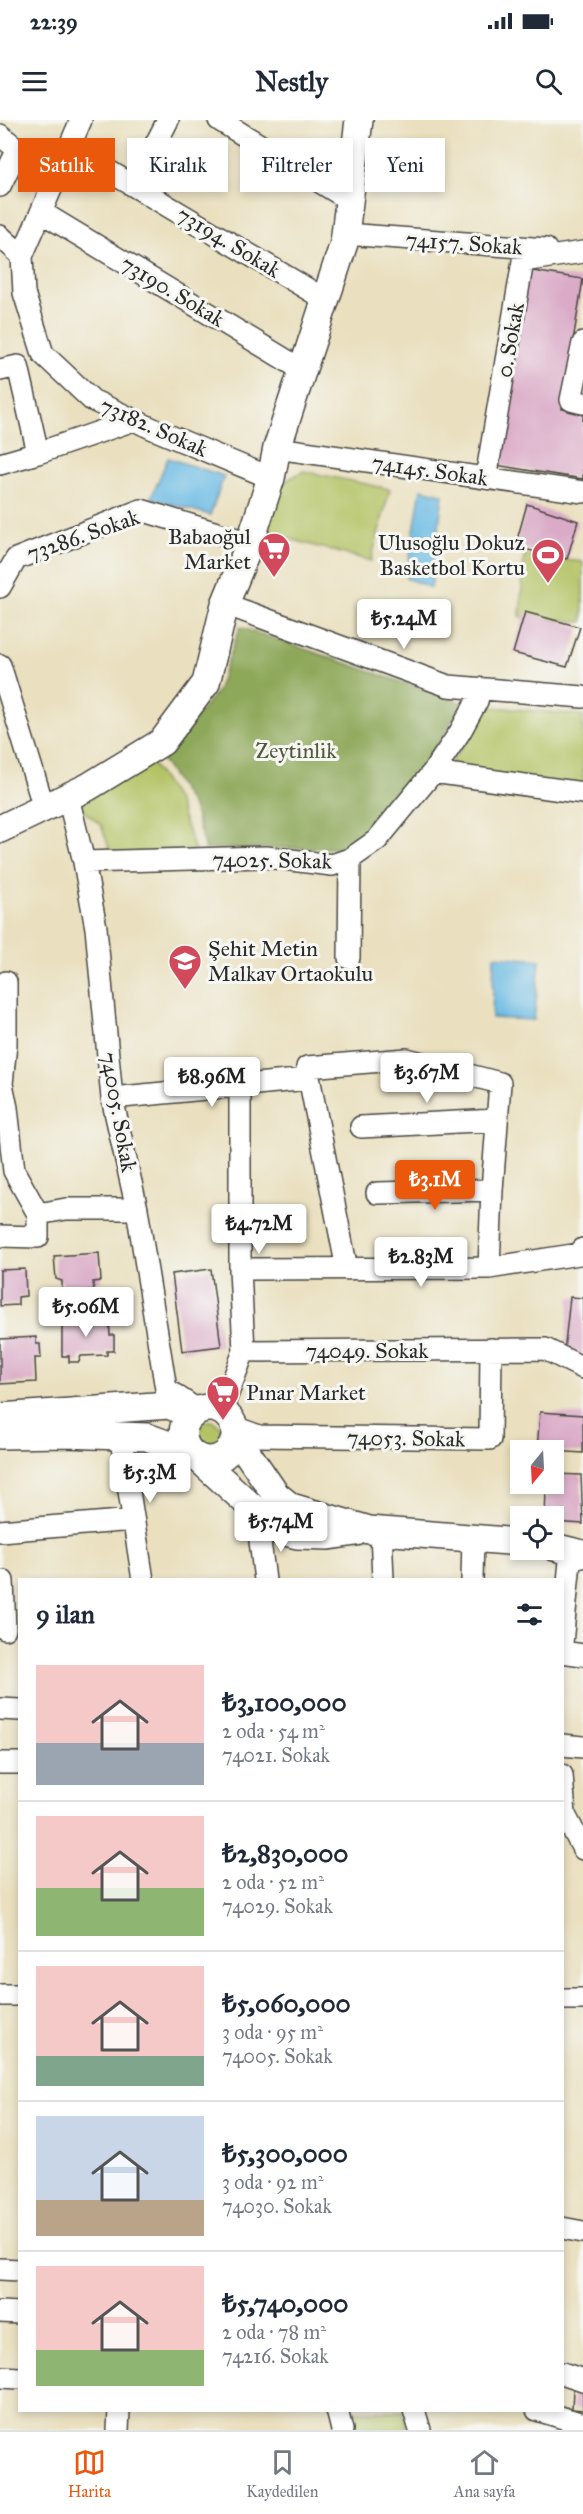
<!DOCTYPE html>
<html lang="tr">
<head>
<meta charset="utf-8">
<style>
	body { margin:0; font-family:"IM FELL Great Primer",serif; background:#f2f2f3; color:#1f2937; height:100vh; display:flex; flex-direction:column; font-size:22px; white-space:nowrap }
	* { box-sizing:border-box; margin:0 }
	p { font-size:20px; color:#747a83 }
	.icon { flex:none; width:33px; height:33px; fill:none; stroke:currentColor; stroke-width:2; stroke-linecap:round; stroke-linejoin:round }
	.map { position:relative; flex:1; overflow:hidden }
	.panel { position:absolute; left:18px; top:1458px; width:546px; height:834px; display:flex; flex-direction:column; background:#fff; border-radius:0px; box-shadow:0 3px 9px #0003 }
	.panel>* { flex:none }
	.top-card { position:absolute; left:18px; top:18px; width:548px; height:54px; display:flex; gap:12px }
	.needle { width:39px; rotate:198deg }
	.controls { position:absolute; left:510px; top:1320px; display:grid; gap:12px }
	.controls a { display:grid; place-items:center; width:54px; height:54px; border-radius:0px; background:#fff; box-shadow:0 3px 9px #0003; font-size:30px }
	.price { position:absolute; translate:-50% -51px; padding:0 14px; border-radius:6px; background:#fff; color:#222; font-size:20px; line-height:39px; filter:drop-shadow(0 2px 3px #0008) }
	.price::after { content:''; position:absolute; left:50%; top:36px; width:18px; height:14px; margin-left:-9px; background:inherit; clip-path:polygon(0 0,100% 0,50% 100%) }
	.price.on { background:#ea580c; color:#fff }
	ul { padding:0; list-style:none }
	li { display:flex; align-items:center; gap:18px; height:150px; padding:0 18px }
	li+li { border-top:2px solid #e0e1e3 }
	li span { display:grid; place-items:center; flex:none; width:168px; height:120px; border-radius:0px; color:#555 }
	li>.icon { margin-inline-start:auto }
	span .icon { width:72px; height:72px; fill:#fffc; stroke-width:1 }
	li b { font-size:26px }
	h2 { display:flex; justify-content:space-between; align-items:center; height:72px; padding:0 18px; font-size:26px }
	.tag { padding:0 21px; border-radius:0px; background:#fff; box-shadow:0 3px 9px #0003; font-size:21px; line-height:54px }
	.tag.on { background:#ea580c; color:#fff }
	.status { display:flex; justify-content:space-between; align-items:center; height:42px; padding:0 30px; background:#fff; direction:ltr }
	.status svg { height:16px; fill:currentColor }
	header { display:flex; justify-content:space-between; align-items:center; height:78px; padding:0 18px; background:#fff; font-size:27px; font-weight:800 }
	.dock { display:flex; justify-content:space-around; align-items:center; height:84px; border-top:2px solid #e0e1e3; background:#fff; font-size:16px; color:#747a83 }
	.dock a { display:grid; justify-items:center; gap:3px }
	.dock .on { color:#ea580c }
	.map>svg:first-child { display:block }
	.green { fill:#b3c264; stroke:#6f7648; stroke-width:1.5 }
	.forest { fill:#8ea85a; stroke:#5c6a42; stroke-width:1.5 }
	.water { fill:#68b9e3; stroke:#4a7287; stroke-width:1.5 }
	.building { fill:#daaac7 }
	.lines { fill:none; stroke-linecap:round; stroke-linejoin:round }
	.minor-casing { stroke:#484641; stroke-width:24 }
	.major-casing { stroke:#484641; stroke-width:30 }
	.minor { stroke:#fff; stroke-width:21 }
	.major { stroke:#fff; stroke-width:27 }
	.labels { text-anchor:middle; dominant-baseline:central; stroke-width:6; stroke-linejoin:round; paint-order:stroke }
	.street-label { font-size:22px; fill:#2b2b2b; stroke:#f6f6f2 }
	.poi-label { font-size:22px; fill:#2b2b2b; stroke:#f6f6f2; text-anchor:end }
	.park-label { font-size:22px; fill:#54583c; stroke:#f6f6f2 }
</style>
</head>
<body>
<div class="status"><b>22:39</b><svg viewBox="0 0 49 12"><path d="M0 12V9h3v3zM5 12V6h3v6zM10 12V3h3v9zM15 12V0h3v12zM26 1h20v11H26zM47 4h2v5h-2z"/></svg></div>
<header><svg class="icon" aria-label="menu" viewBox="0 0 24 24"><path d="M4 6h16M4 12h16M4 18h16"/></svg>Nestly<svg class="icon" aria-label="search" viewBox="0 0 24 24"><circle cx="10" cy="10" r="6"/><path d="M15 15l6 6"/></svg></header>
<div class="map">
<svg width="583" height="2310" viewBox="0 0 583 2310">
	<rect width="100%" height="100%" fill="#f6f6f2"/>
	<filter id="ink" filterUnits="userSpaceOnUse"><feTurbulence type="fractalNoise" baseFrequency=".0167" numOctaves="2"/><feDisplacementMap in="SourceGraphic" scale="12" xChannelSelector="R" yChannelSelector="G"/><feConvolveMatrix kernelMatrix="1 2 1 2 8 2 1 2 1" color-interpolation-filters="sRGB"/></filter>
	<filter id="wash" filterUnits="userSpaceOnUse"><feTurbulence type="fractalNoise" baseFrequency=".008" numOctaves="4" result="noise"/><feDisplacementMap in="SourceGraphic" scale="24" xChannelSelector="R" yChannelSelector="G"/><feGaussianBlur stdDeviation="1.35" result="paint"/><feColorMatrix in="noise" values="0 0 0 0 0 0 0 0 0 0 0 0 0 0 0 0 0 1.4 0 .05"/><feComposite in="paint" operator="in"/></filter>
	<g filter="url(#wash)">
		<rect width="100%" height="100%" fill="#eae0bf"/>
		<path class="green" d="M303 351 390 369 371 441 267 413 282 363Z
			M541 433 559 439 583 442V502L520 497 524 435 540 437Z
			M481 586 583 595V666L446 648 465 624Z
			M151 642 177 680 195 731 112 736 101 705 75 684Z
			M196 1314a13 13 0 1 1 26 0a13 13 0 1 1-26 0Z
			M352 2291H403L407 2310H356Z"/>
		<path class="forest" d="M240 507 463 583 392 697 341 728 205 729 193 687 162 640 217 571Z"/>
		<path class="water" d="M168 338 224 356 210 395 151 378Z
			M421 369 443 374 431 468 406 458Z
			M494 836 540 840 534 900 492 898Z"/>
		<g id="blocks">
			<path class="building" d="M526 150 583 159 562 289 583 293V359L495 345Z
				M527 384 578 401 567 439 515 427Z
				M525 492 580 507 567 547 513 533Z
				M99 1133 101 1161 93 1162 94 1170 62 1172V1161L56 1159 54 1136Z
				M25 1149 26 1176 18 1177V1185L0 1186V1150Z
				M211 1149 221 1226 182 1231 172 1154Z
				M570 1177 583 1178V1235L564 1233Z
				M103 1196 104 1200H109L110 1215H114V1231H107V1235L81 1236 79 1242H69V1236H62V1206L67 1202V1197Z
				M36 1217V1224H40L41 1238H35L36 1262 0 1264V1219Z
				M540 1292 583 1295V1333L537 1330Z
				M554 1354 581 1355 583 1404 554 1402V1396H545L546 1371H553Z
				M573 2269H583V2290L572 2289Z"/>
		</g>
	</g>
	<g filter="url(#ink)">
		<use href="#blocks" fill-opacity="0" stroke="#484641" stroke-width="1.5"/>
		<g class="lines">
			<defs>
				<path id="minor" d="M81 0 22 136 24 173 43 234 92 280 151 308 271 358
					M219 0 351 81
					M0 15 55 60
					M70 28 326 180
					M0 66 18 29
					M134 66 168 0
					M41 92 304 251
					M345 114 546 129
					M0 116 22 136
					M583 223 571 280 583 283
					M0 250 18 246 38 333
					M277 328 583 372
					M0 344 38 333 134 300
					M486 358 523 141 583 132
					M0 467 16 439 141 390 250 423
					M225 484 448 566 583 577
					M0 545 44 688
					M433 652 583 673
					M68 677 84 742 96 808 112 978 137 1089 166 1269 193 1287
					M84 742 266 737 332 745 350 739 377 720 433 652 460 612 477 581 480 569
					M349 838 350 739
					M6 862V924L2 964 7 988 14 1051 38 1094
					M112 978 308 959
					M361 1007 496 1000
					M377 1073 492 1070
					M0 1116 38 1117V1094L66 1089H137
					M240 1149 489 1148 579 1134 583 1129
					M347 1149 307 947 407 939 500 963 492 1070 489 1148
					M244 1231 545 1229 583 1248
					M221 1292 244 1231 240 1149V966
					M234 1307 259 1316 490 1319 491 1229
					M120 1314 143 1460
					M264 1398 258 1406 265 1460
					M0 1411 133 1400
					M381 1411 383 1460
					M472 1460 473 1417
					M0 1461H3L5 1509
					M562 1523 571 1431
					M562 1532 583 1535
					M0 1589 20 1590
					M562 1625 583 1627
					M0 1643H20
					M562 1655 565 1695 583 1729
					M0 1875H20
					M562 1879H583
					M562 2108 583 2112
					M0 2149 20 2150
					M0 2192 20 2193
					M562 2253 583 2260
					M0 2257 20 2258
					M337 2290 342 2310
					M414 2290 420 2310
					M537 2290 583 2304
					M118 2310 119 2290"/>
				<path id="major" d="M0 709 88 667 162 622 206 563 225 484 250 423 271 358 277 328 344 123 359 0
					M183 1314a26 26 0 1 1 52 0a26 26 0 1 1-52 0Z
					M0 1297 169 1285 192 1295
					M0 1315 65 1314 147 1317 191 1333
					M235 1315 276 1375 291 1387 369 1410 520 1422
					M198 1338 277 1410 297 1415 329 1416 356 1412
					M554 1427 583 1434"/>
			</defs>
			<use href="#minor" class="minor-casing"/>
			<use href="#major" class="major-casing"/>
			<use href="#minor" class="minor"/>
			<use href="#major" class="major"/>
		</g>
	</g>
	<defs>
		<symbol id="supermarket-pin" viewBox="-11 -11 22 30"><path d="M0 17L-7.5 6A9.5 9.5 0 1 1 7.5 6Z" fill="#d1495b" stroke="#f6f6f2"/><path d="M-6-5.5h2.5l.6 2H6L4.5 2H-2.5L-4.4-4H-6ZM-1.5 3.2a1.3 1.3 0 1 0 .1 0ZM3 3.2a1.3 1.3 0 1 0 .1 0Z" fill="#fff"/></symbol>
		<symbol id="stadium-pin" viewBox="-11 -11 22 30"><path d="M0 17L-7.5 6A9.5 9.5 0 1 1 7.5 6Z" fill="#d1495b" stroke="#f6f6f2"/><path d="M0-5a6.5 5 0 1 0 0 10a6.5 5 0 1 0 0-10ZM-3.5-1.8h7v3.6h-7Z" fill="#fff"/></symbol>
		<symbol id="school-pin" viewBox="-11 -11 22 30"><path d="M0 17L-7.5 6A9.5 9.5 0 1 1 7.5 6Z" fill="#d1495b" stroke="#f6f6f2"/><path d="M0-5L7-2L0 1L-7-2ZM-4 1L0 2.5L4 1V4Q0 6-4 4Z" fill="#fff"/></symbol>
	</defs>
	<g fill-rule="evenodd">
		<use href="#supermarket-pin" x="255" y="410" width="38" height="52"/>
		<use href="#stadium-pin" x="529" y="416" width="38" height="52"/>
		<use href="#school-pin" x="166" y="822" width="38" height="52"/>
		<use href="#supermarket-pin" x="204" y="1253" width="38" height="52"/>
	</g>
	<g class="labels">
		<g class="street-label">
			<text transform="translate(229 122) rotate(31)">73194. Sokak</text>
			<text transform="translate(464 123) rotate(4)">74157. Sokak</text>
			<text transform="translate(173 171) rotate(31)">73190. Sokak</text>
			<text transform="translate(510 220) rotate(-80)">0. Sokak</text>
			<text transform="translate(154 307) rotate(24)">73182. Sokak</text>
			<text transform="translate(430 350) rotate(8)">74145. Sokak</text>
			<text transform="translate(83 415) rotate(-19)">73286. Sokak</text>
			<text transform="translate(272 740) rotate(1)">74025. Sokak</text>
			<text transform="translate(119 992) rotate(80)">74005. Sokak</text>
			<text x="367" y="1230">74049. Sokak</text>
			<text transform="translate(406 1318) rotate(1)">74053. Sokak</text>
		</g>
		<g class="poi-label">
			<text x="251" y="416">Babaoğul<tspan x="251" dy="25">Market</tspan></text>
			<text x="525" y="422">Ulusoğlu Dokuz<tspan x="525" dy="25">Basketbol Kortu</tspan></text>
			<text x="208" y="828" text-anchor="start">Şehit Metin<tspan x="208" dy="25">Malkav Ortaokulu</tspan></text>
			<text x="246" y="1272" text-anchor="start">Pınar Market</text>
		</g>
		<g class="park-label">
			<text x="296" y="630">Zeytinlik</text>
		</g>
	</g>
</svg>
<div class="controls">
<a><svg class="needle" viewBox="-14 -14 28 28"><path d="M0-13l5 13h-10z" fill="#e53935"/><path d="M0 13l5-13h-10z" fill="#747a83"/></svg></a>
<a><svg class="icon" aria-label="locate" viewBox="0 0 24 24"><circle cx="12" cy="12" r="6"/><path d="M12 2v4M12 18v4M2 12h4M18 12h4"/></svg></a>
</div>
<b class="price" style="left:404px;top:530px">₺5.24M</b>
<b class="price" style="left:427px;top:984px">₺3.67M</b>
<b class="price" style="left:212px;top:988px">₺8.96M</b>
<b class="price on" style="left:435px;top:1091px">₺3.1M</b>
<b class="price" style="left:259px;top:1135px">₺4.72M</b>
<b class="price" style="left:421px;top:1168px">₺2.83M</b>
<b class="price" style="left:86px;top:1218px">₺5.06M</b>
<b class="price" style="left:150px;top:1384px">₺5.3M</b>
<b class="price" style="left:281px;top:1433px">₺5.74M</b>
<div class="top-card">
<a class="tag on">Satılık</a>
<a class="tag">Kiralık</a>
<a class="tag">Filtreler</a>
<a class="tag">Yeni</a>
</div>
<section class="panel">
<h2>9 ilan<svg class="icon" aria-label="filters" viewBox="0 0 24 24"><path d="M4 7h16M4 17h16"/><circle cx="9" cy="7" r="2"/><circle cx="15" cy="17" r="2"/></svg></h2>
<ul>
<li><span style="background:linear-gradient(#f6c9c9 65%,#9aa5b1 0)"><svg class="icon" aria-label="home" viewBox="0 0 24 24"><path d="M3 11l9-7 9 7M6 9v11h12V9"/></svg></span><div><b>₺3,100,000</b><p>2 oda · 54 m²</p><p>74021. Sokak</p></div></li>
<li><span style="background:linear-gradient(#f6c9c9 60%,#8fb573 0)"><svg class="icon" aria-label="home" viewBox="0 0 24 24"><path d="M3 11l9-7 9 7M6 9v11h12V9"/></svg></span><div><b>₺2,830,000</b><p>2 oda · 52 m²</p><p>74029. Sokak</p></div></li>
<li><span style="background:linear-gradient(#f6c9c9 75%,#7fa58c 0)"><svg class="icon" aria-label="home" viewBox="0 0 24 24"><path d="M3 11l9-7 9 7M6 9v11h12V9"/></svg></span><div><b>₺5,060,000</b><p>3 oda · 95 m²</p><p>74005. Sokak</p></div></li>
<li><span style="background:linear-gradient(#c9d6e8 70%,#b9a48a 0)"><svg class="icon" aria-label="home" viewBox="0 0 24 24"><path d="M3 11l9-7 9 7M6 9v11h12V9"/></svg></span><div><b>₺5,300,000</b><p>3 oda · 92 m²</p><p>74030. Sokak</p></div></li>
<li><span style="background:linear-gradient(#f6c9c9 70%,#8fb573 0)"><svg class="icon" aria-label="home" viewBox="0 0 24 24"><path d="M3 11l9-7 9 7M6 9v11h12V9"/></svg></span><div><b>₺5,740,000</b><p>2 oda · 78 m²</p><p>74216. Sokak</p></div></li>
</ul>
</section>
</div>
<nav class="dock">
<a class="on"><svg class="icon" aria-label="map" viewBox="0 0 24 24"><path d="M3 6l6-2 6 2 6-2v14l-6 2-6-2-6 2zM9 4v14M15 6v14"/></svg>Harita</a>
<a><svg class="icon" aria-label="saved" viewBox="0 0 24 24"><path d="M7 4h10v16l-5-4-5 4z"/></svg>Kaydedilen</a>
<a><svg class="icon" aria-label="home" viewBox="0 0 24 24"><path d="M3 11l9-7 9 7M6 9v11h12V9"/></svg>Ana sayfa</a>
</nav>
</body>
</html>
